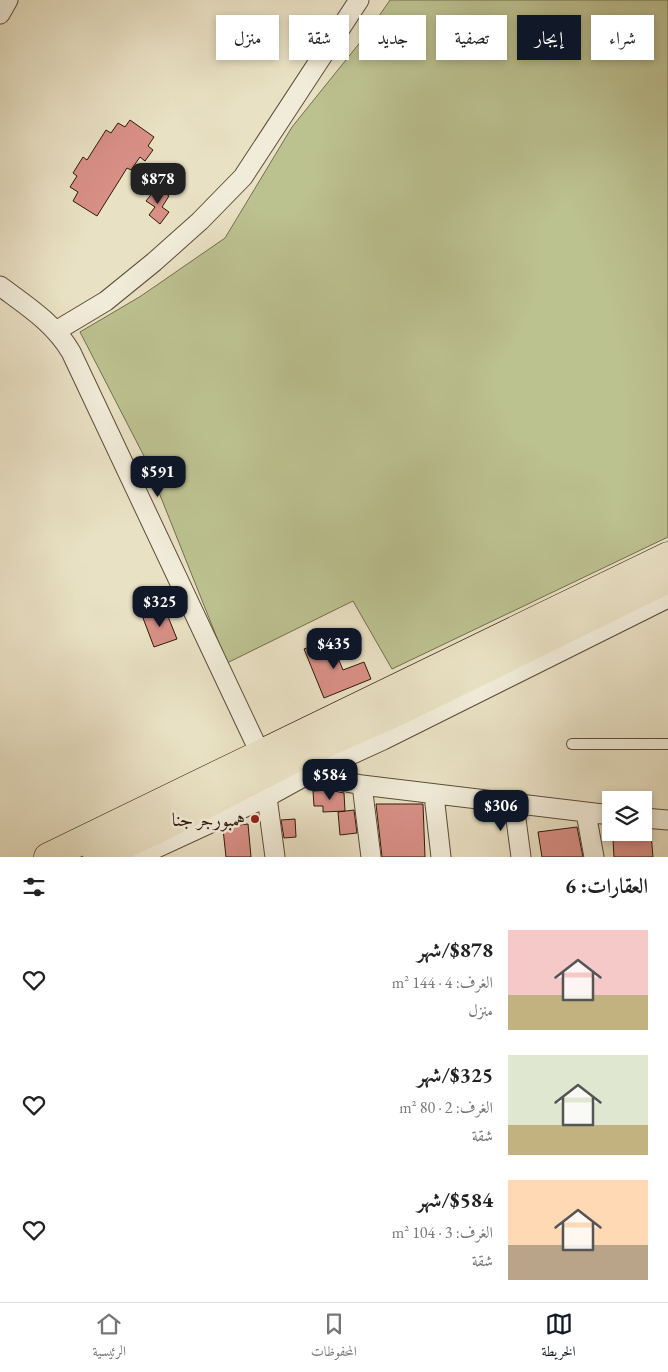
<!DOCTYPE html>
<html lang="ar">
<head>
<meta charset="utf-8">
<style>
	body { margin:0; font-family:"EB Garamond",Amiri,serif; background:#f2f2f2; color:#222; direction:rtl; height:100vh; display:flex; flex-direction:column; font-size:19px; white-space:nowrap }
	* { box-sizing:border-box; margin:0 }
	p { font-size:16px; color:#767676 }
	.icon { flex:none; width:28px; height:28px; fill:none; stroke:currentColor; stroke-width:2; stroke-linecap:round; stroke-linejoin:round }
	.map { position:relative; height:857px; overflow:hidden; direction:ltr }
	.panel { display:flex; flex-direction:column; background:#fff; flex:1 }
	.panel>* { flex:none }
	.guide { position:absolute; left:15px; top:15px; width:639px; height:45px; direction:rtl; display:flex; gap:10px }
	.controls { position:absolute; left:602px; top:791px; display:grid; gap:10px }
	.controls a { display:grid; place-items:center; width:50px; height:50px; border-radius:0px; background:#fff; box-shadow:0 2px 8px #0003; font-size:25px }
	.price { position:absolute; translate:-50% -42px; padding:0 11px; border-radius:10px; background:#111827; color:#fff; font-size:16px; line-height:32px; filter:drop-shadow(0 1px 2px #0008) }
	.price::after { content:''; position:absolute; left:50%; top:30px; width:15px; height:11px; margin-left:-8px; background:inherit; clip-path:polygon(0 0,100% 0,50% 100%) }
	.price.on { background:#222; color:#fff }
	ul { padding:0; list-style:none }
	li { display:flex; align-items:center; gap:15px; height:125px; padding:0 20px }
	li span { display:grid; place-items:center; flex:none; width:140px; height:100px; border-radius:0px; color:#555 }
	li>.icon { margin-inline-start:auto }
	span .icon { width:60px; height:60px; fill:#fffc; stroke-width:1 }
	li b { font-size:21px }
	h2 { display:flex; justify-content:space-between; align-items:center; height:60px; padding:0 20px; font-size:21px }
	.tag { padding:0 18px; border-radius:0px; background:#fff; box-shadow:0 2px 8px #0003; font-size:18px; line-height:45px }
	.tag.on { background:#111827; color:#fff }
	.dock { display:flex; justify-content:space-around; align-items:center; height:70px; border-top:1px solid #e0e0e0; background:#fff; font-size:14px; color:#767676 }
	.dock a { display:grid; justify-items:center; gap:2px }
	.dock .on { color:#111827 }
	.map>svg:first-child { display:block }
	.green { fill:#bcc190; stroke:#756e4c }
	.building { fill:#d89086; stroke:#2e1a09 }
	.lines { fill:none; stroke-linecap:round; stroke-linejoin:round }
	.service-casing { stroke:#5d4c38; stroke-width:12 }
	.minor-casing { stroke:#5d4c38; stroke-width:21 }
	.primary-casing { stroke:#2e1a09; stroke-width:29 }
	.service { stroke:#f1ecd9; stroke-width:10 }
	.minor { stroke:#f1ecd9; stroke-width:19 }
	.primary { stroke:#e9e1c4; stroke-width:28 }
	.poi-dot { fill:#8f2418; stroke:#f1ecd9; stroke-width:2 }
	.labels { text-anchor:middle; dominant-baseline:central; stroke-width:5; stroke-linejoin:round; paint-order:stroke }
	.poi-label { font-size:19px; fill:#2e1a09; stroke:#f1ecd9; text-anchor:end }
</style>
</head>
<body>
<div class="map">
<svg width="668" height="857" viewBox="0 0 668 857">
	<rect width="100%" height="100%" fill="#e9e1c4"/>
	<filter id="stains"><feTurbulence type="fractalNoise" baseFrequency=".004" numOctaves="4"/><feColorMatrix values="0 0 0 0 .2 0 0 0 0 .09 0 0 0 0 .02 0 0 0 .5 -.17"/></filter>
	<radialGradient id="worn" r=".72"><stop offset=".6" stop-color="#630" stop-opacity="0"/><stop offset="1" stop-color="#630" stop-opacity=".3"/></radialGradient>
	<path class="green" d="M390 0H668V537L392 669 353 601 227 663 146 460 80 332 141 296 225 238 292 127 366 35Z"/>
	<path class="building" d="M130 120 154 137 148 146 153 150 145 161 140 157 131 170 127 168 97 216 73 201 78 192 70 187 77 176 73 173 83 157 87 160 106 130 111 133 118 123 125 127Z
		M157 187 169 196 162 207 169 212 160 224 149 215 155 207 146 201Z
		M165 609 177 639 154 647 143 618Z
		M330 639 343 670 364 662 371 679 324 698 304 649Z
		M329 790 344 793 345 811 323 812V806H314L313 791Z
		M376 804H423L425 857H382Z
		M354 810 357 833 340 835 338 812Z
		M295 819 296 837 284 838 281 820Z
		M248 824 251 857H226L223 829 231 826Z
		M577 827 583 857H542L538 832Z
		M616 832 651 834 653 857H614L613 839 617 838Z"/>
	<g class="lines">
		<defs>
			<path id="service" d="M572 744H668"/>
			<path id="minor" d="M0 14 8 0
				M0 286C27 306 54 323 71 352L260 753
				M56 331 106 301 154 262 200 221 243 177 359 0
				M306 774 362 785 611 815
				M362 785 371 857
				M434 795 441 857
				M267 797 275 857
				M514 804 521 857
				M586 813 594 857
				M644 818 668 820
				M137 857 267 797 307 775 383 740 668 598"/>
			<path id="primary" d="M48 857 668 556
				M97 857 160 828 313 749 399 711 668 579"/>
		</defs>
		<use href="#service" class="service-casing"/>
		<use href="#minor" class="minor-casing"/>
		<use href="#primary" class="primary-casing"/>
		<use href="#service" class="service"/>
		<use href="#minor" class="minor"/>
		<use href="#primary" class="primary"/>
	</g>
	<circle class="poi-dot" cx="255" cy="819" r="5"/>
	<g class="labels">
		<g class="poi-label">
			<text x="245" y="819">همبورجر جنا</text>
		</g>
	</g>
	<rect width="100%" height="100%" filter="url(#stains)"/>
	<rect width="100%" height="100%" fill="url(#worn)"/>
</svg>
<div class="controls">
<a><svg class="icon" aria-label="layers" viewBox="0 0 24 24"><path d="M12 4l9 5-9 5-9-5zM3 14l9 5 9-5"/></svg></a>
</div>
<b class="price on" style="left:158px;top:205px">$878</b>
<b class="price" style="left:158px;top:498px">$591</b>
<b class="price" style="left:160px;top:628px">$325</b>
<b class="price" style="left:334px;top:670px">$435</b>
<b class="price" style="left:330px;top:801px">$584</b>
<b class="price" style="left:501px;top:832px">$306</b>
<div class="guide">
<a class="tag">شراء</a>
<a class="tag on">إيجار</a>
<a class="tag">تصفية</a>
<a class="tag">جديد</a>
<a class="tag">شقة</a>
<a class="tag">منزل</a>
</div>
</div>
<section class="panel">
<h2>العقارات: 6<svg class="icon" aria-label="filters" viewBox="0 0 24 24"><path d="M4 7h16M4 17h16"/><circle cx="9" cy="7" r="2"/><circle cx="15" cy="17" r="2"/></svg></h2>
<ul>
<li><span style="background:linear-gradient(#f6c9c9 65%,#c2b280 0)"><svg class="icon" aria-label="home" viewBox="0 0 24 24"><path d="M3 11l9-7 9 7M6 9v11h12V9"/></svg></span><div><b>$878/شهر</b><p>الغرف: 4 · 144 m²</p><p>منزل</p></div><svg class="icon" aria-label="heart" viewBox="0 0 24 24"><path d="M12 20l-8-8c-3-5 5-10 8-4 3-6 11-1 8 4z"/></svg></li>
<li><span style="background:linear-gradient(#dfe7d0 70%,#c2b280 0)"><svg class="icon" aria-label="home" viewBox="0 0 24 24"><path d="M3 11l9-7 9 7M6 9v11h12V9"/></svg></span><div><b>$325/شهر</b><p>الغرف: 2 · 80 m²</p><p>شقة</p></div><svg class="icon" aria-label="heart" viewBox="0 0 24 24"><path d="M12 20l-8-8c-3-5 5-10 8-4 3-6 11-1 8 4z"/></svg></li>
<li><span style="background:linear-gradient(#ffd9b3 65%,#b9a48a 0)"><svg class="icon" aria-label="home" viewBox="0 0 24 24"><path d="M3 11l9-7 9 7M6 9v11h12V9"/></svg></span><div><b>$584/شهر</b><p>الغرف: 3 · 104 m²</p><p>شقة</p></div><svg class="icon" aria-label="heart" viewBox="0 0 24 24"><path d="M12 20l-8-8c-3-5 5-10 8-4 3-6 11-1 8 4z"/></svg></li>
</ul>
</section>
<nav class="dock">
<a class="on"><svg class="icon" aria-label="map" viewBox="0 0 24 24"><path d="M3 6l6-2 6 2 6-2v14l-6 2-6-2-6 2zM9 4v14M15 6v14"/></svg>الخريطة</a>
<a><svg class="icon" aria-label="saved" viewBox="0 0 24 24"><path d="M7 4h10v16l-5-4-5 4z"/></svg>المحفوظات</a>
<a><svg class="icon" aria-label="home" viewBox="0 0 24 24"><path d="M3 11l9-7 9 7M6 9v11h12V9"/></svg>الرئيسية</a>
</nav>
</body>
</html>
